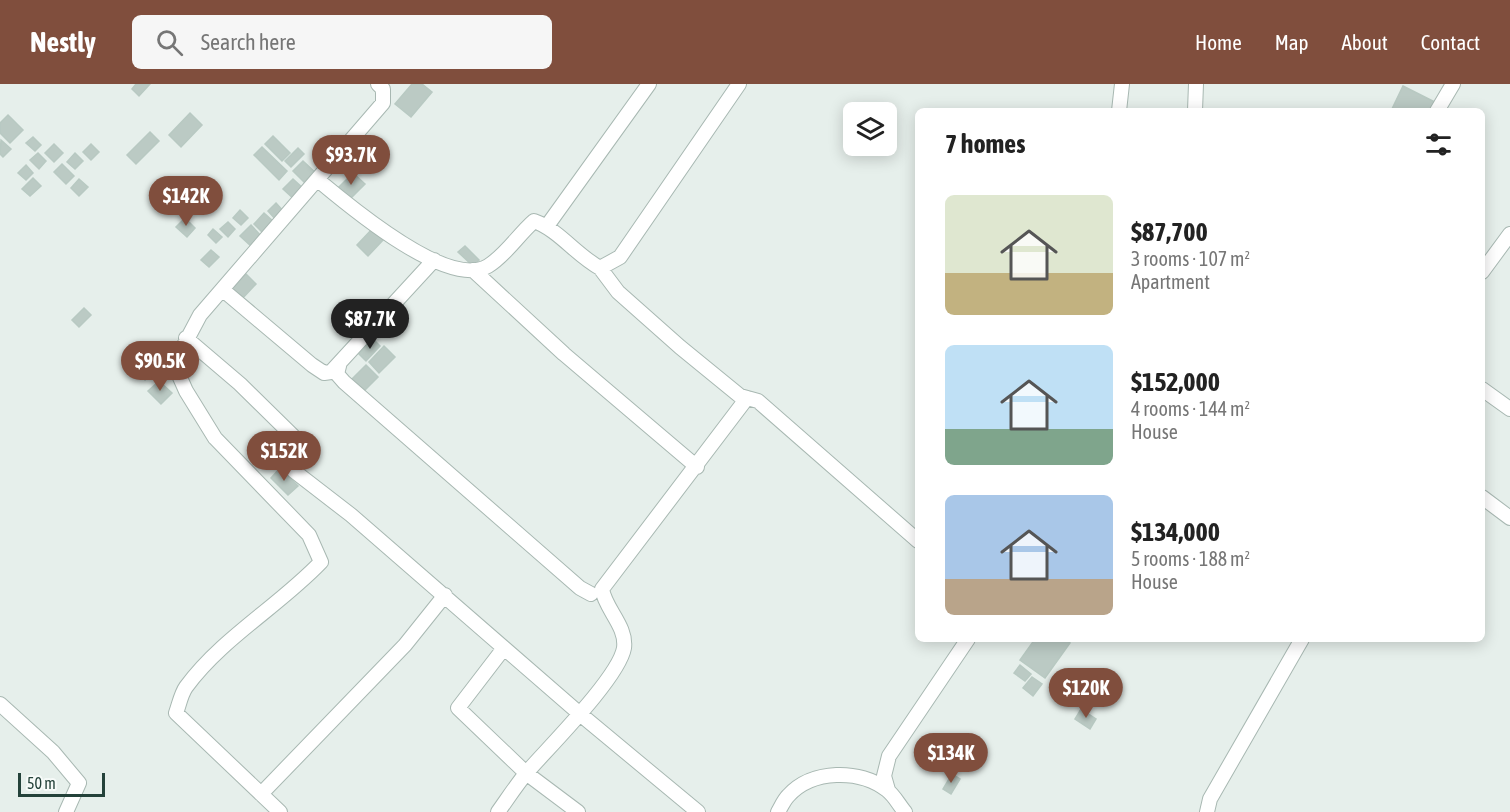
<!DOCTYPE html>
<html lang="en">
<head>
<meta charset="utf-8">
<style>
	body { margin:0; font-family:"Asap Condensed",sans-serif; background:#f6f6f6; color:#222; height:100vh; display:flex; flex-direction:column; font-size:22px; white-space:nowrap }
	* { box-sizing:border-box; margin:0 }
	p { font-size:20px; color:#767676 }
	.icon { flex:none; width:33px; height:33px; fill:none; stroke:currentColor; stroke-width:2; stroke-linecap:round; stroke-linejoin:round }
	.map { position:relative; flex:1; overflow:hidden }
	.drawer { position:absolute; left:915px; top:24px; width:570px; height:534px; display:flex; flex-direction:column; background:#fff; border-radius:9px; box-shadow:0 3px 15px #0003 }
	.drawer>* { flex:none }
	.fabs { position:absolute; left:843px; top:18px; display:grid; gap:12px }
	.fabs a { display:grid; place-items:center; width:54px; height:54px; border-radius:9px; background:#fff; box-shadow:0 3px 15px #0003; font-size:30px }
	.scale { position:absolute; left:18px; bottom:15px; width:87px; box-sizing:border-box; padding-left:6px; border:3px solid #24423a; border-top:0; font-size:16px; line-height:21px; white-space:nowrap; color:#24423a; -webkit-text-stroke:4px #f7fbf9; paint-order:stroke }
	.price { position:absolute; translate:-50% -51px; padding:0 14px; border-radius:21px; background:#804e3d; color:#fff; font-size:20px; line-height:39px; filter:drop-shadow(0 2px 3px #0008) }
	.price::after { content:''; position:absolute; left:50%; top:36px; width:18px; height:14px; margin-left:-9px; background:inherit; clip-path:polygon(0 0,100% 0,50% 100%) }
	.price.active { background:#222; color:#fff }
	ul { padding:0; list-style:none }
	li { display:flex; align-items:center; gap:18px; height:150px; padding:0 30px }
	li span { display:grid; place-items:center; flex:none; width:168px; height:120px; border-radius:9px; color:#555 }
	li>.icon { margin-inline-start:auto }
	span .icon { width:72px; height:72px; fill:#fffc; stroke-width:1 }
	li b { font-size:26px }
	h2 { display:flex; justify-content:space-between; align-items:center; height:72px; padding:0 30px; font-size:26px }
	header { display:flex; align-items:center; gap:36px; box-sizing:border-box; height:84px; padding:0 30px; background:#804e3d; color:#fff }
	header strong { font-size:28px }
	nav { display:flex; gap:33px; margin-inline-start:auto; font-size:21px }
	.search { width:420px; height:54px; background:#f6f6f6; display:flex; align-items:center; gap:15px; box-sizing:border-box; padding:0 21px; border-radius:9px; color:#767676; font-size:22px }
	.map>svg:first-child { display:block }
	.building { fill:#bbcac4; stroke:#b8c9c2; stroke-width:1.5 }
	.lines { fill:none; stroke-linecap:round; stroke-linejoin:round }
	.minor-casing { stroke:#a8b8b2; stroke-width:16 }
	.minor { stroke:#fff; stroke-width:14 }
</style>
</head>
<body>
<header>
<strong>Nestly</strong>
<div class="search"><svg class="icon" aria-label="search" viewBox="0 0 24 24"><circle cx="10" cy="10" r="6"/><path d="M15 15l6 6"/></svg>Search here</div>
<nav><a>Home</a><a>Map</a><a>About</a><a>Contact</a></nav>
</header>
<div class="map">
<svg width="1510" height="728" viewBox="0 0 1510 728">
	<rect width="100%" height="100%" fill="#e6efeb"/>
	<path class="building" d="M136 0H150L139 12 132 5Z
		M412 0H422L432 8 411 33 395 20Z
		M1403 2 1437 19 1433 27H1391Z
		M190 29 202 41 181 63 169 51Z
		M8 31 23 46 10 59 0 49V39Z
		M150 48 159 57 136 80 127 71Z
		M273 52 290 69 282 77 265 60Z
		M33 53 41 61 35 67 26 59Z
		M1 56 11 65 3 73 0 70Z
		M54 60 63 69 54 78 45 69Z
		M91 60 99 68 91 76 83 68Z
		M262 63 287 87 279 96 254 71Z
		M298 64 304 70 291 83 285 77Z
		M38 69 46 77 39 85 30 76Z
		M75 69 83 77 75 85 67 78Z
		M303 77 318 91 308 102 293 87Z
		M62 80 74 92 66 100 54 88Z
		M26 81 33 89 26 96 18 89Z
		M353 89 365 100 349 116 337 105Z
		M33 94 41 102 30 112 22 105Z
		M79 95 88 103 79 112 71 104Z
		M293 95 305 106 295 116 283 105Z
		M276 119 285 129 277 137 268 127Z
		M240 126 248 134 241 141 233 134Z
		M264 129 275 139 264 150 254 140Z
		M185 134 195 144 187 153 176 143Z
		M228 138 235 145 228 153 220 145Z
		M251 141 262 153 252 163 240 152Z
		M373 144 384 155 368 172 357 161Z
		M213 145 222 153 216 159 208 151Z
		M465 162 479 176 473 182 458 168Z
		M211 166 219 173 209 183 201 176Z
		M246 190 256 200 241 216 231 206Z
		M84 224 91 231 79 243 72 236Z
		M373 255 380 262 366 277 359 270Z
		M384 262 395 273 379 289 369 278Z
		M140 269 156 285 145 296 129 281Z
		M366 281 378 293 362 309 350 297Z
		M159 297 172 309 161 320 148 307Z
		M280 384 298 402 288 411 271 394Z
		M1035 555H1064L1070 559 1045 594 1020 576Z
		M1020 581 1031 590 1025 597 1014 589Z
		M1032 593 1042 600 1033 612 1023 604Z
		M1081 625 1096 635 1090 645 1075 635Z
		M952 690 960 695 951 710 943 705Z"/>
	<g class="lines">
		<defs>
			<path id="minor" d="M1119 27 1122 0
				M1195 27 1196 0
				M1437 27 1453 0
				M318 96C348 121 448 206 488 182 506 171 518 151 534 137 559 146 576 171 600 184L620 173 739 0
				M547 142 649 0
				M600 184 618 208 680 263 740 312 758 317 918 457
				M473 186 564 270 697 383
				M1482 188 1510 150
				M223 206 312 281 324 289 331 288 434 176
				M186 254 240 300 295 354 286 373 294 387 351 431 580 630 698 728
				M339 282 337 290 344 298 580 504 591 510
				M1482 305 1510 325
				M1482 413 1510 434
				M504 564 458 624 526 689 578 728
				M0 620 53 668 79 699 66 728
				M888 706 884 692 889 672 968 555
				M261 710 405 561 445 511
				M280 728 176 629C179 621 181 610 186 603 222 554 279 522 321 478L309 451 215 354 186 307 174 280 200 231 383 19V5L378 0
				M498 728C508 714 517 700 528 687 550 662 619 593 624 564 627 542 605 525 602 505L747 314
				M778 728C781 723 784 716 788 712 812 685 860 685 887 706 894 711 899 721 905 728
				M1207 728 1210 715 1302 555"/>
		</defs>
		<use href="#minor" class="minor-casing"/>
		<use href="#minor" class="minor"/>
	</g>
</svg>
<div class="fabs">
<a><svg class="icon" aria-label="layers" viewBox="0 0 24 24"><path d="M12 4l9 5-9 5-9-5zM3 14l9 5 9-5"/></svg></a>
</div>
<div class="scale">50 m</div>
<b class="price" style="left:351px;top:102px">$93.7K</b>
<b class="price" style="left:186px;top:143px">$142K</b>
<b class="price active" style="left:370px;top:266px">$87.7K</b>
<b class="price" style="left:160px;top:308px">$90.5K</b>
<b class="price" style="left:284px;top:398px">$152K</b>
<b class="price" style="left:1086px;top:635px">$120K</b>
<b class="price" style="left:951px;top:700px">$134K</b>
<section class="drawer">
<h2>7 homes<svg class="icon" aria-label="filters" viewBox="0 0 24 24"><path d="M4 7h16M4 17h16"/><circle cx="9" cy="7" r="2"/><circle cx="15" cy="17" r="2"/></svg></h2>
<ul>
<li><span style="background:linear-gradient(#dfe7d0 65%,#c2b280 0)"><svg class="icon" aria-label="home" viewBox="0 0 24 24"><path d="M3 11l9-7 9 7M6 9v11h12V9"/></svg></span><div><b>$87,700</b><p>3 rooms · 107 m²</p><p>Apartment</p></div></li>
<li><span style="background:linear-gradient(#bfe0f5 70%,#7fa58c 0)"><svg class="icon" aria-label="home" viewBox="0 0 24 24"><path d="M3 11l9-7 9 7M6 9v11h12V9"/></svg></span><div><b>$152,000</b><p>4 rooms · 144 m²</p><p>House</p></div></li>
<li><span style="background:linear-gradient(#a9c7e8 70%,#b9a48a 0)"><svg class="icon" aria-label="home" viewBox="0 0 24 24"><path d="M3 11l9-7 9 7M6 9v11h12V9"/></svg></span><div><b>$134,000</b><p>5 rooms · 188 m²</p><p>House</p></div></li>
</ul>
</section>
</div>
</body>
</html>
